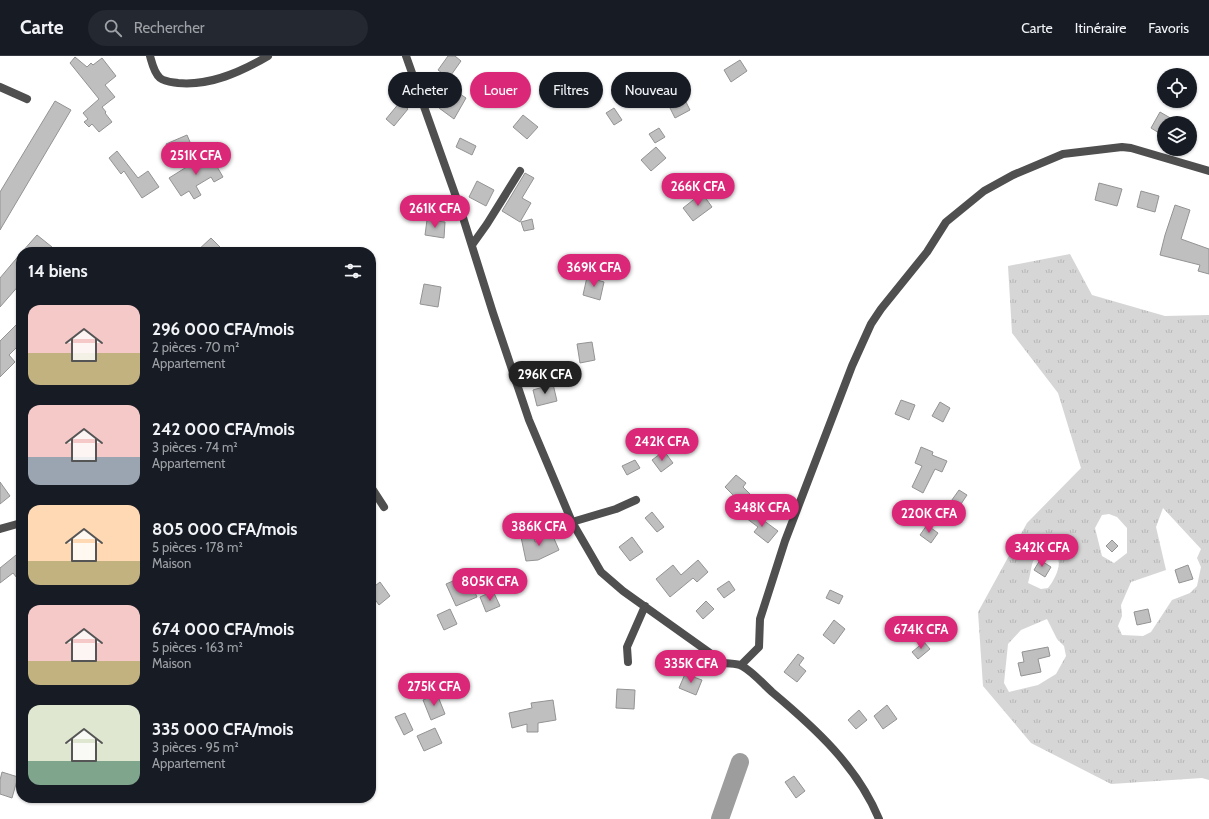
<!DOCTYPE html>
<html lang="fr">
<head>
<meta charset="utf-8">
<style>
	body { margin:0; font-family:Cabin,sans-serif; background:#242831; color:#f1f3f6; height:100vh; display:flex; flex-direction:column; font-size:15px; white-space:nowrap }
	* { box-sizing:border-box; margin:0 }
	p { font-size:13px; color:#9ea1a6 }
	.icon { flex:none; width:22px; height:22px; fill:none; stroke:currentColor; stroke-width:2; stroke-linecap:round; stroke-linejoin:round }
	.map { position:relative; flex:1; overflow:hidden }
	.details { position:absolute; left:16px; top:191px; width:360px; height:556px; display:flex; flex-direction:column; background:#171b24; border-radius:16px; box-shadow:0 1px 3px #0004 }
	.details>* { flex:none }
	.banner { position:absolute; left:388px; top:16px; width:380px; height:36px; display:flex; gap:8px }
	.controls { position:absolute; left:1157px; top:12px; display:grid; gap:8px }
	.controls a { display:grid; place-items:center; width:40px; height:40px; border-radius:50%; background:#171b24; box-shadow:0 1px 3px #0004; font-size:20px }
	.price { position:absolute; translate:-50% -34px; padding:0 9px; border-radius:14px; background:#db2777; color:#fff; font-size:13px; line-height:26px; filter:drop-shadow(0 1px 2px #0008) }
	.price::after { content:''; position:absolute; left:50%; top:24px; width:12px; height:9px; margin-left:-6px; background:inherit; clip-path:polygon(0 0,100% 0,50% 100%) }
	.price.on { background:#222; color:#fff }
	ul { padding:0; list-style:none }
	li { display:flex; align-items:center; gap:12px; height:100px; padding:0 12px }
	li span { display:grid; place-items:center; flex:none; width:112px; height:80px; border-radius:12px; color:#555 }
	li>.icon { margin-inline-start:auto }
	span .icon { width:48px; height:48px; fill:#fffc; stroke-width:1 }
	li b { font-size:17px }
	h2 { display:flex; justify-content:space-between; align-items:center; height:48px; padding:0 12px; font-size:17px }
	.pill { padding:0 14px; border-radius:18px; background:#171b24; box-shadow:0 1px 3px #0004; font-size:14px; line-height:36px }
	.pill.on { background:#db2777; color:#fff }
	header { display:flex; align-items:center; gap:24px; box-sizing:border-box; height:56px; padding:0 20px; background:#171b24; border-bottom:1px solid #363941 }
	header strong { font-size:19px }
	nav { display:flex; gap:22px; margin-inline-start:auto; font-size:14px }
	.search { width:280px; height:36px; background:#242831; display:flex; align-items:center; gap:10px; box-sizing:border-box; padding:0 14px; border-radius:22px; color:#9ea1a6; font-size:15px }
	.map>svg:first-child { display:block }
	.grass { fill:url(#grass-tufts); fill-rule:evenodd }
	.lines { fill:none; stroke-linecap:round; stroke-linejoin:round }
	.river { stroke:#9d9d9d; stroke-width:18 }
	.building { fill:#bfbfbf; stroke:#939393 }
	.minor { stroke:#4f4f4f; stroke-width:8 }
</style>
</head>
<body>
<header>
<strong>Carte</strong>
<div class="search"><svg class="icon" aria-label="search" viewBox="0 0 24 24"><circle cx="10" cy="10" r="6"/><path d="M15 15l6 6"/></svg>Rechercher</div>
<nav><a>Carte</a><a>Itinéraire</a><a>Favoris</a></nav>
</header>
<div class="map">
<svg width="1209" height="763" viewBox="0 0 1209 763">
	<defs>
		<pattern id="grass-tufts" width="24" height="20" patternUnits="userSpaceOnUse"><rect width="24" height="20" fill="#d6d6d6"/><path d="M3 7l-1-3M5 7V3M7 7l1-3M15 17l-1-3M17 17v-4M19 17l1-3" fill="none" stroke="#b6b6b6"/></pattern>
	</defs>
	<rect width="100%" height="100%" fill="#fff"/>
	<path class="grass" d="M1070 198 1092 239 1165 260 1209 259V724L1202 722 1111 728 1031 687 983 630 978 556 1027 467 1081 412 1058 337 1012 277 1008 210ZM1163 452 1201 493 1197 502 1201 511 1197 530 1190 537 1172 544 1151 576 1143 580 1122 579 1118 570 1122 560 1121 549 1131 526 1166 514 1156 471ZM1109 458 1117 461 1127 472V497L1114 507 1102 500 1095 472 1102 459ZM1046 494C1068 497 1057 521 1048 532L1041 533 1028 527C1033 511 1029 501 1046 494ZM1047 563 1057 583 1064 590 1066 600 1056 618 1038 629 1009 636 1004 627 1008 588 1021 574Z"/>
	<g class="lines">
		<path class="river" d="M720 763 740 706"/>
	</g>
	<path class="building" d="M448 0H455L461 5 449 22 438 14Z
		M75 1 87 11 91 7 93 9 102 2 116 20 105 29 115 41 102 51 106 56 105 57 112 66 99 76 92 68 89 71 84 66 88 63 83 57 99 43 70 7Z
		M740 4 747 15 731 26 724 14Z
		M460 38 466 42 454 63 439 52 448 39 455 45Z
		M683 40 690 54 675 62 668 48Z
		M55 45 71 54 0 174V136Z
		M400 46 408 53 394 70 386 63Z
		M614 52 622 64 614 69 606 57Z
		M1160 56 1179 67H1164V80L1151 72Z
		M523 59 538 71 527 83 513 71Z
		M659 72 665 81 655 87 649 78Z
		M187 79 193 93 173 102 166 88Z
		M460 82 476 90 472 99 456 91Z
		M656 91 666 102 651 115 641 104Z
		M117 95 138 122 148 115 159 131 142 142 124 115 121 118 109 102Z
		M209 97 223 121 214 126 211 121 196 130 201 139 194 143 189 135 181 140 169 122Z
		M525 117 534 122 522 142 531 147 520 166 502 155Z
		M477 125 494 134 486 150 469 141Z
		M1099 127 1122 133 1117 150 1095 144Z
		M1141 135 1159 140 1155 156 1137 151Z
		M702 137 712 151 693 165 683 152Z
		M1175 149 1190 154 1181 183 1209 193V218L1198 215 1200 209 1160 199 1165 179Z
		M532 163 534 173 524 175 521 166Z
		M427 164 445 166 444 182 425 179Z
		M37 179 52 191 48 196H22Z
		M211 182 225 196H196Z
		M21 197V227L0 251V222Z
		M587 221 604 226 600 244 583 239Z
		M424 228 441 231 438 251 420 248Z
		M21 264V287L9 299 15 306 0 321V285Z
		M592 286 595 304 580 307 577 288Z
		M553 328 557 345 537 350 533 334Z
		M901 344 915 349 909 364 895 358Z
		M940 346 950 352 943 366 932 360Z
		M921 391 933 396 932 399 947 405 942 416 935 413 923 437 912 431 922 410 915 407Z
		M664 395 673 407 661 416 652 404Z
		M635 404 640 412 627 419 622 410Z
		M736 419 746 427 743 431 753 441 744 450 725 431Z
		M0 426 10 440 0 448Z
		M959 434 967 439 957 454 949 448Z
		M652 456 664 471 657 476 645 462Z
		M752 456 778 475 768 487 754 476 758 471 746 462Z
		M927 469 938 477 931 487 920 479Z
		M533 478 535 486 552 478 559 494 538 504 526 505 521 481Z
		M632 481 643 496 630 505 619 491Z
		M1112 484 1118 490 1112 496 1106 490Z
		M21 495V518L17 522 13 517 0 527V512Z
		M698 504 708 516 697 526 693 522 670 541 656 523 673 509 681 519Z
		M1040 504 1051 511 1045 521 1034 514Z
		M1188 509 1193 523 1179 527 1175 514Z
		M467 519 477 541 456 550 446 528Z
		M729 525 735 534 724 542 717 533Z
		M380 526 390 540 379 549 371 538V533Z
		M830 534 843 540 839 548 826 542Z
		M493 535 500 550 486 556 480 541Z
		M706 545 714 553 703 563 696 555Z
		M450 553 457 568 444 574 437 559Z
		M1148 553 1151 566 1137 569 1134 556Z
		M834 564 845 573 834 588 823 579Z
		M924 586 930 593 918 603 912 596Z
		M1048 591 1050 600 1038 603 1041 616 1021 620 1018 607 1024 606 1022 596Z
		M798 598 804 602 799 609 806 615 797 626 784 616Z
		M685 618 702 624 696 639 679 632Z
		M617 633 635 634 634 653 616 652Z
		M437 638 445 658 431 664 423 644Z
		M553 644 556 664 538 667V676H527V668L512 672 509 657 532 652 531 647Z
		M887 649 897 663 883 673 874 660Z
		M859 654 867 664 856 673 848 664Z
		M405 657 413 674 404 679 395 661Z
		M435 672 442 687 424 695 417 680Z
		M2 716 18 721 12 742 0 738V724Z
		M794 720 805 735 796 742 785 726Z"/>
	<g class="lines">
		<path class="minor" d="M150 0C152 7 154 17 160 22 165 26 172 26 178 27 210 30 241 16 268 0
			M406 0 460 152 493 257 529 364 572 466 601 516 623 535 724 607C729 608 737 607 742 610 753 616 763 628 772 636 815 672 857 710 879 763
			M0 31 27 43
			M472 189 487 168 520 115
			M371 431 384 451
			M572 466 616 453 636 444
			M0 473 21 467
			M628 606 627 591 645 550
			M741 609 759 591 760 563 785 485 852 310 871 268 881 253 927 196 946 166 984 135 1013 119 1063 98 1122 91 1131 92 1209 115"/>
	</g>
</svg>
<div class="controls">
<a><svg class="icon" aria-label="locate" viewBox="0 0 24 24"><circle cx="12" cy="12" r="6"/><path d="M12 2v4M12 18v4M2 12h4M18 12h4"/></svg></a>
<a><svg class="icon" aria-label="layers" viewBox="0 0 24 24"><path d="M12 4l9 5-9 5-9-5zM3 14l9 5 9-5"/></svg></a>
</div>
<b class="price" style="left:196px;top:120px">251K CFA</b>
<b class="price" style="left:698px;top:151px">266K CFA</b>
<b class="price" style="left:435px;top:173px">261K CFA</b>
<b class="price" style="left:594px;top:232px">369K CFA</b>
<b class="price on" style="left:545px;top:339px">296K CFA</b>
<b class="price" style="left:662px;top:406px">242K CFA</b>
<b class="price" style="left:762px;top:472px">348K CFA</b>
<b class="price" style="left:929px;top:478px">220K CFA</b>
<b class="price" style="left:539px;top:491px">386K CFA</b>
<b class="price" style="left:1042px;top:512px">342K CFA</b>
<b class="price" style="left:490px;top:546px">805K CFA</b>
<b class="price" style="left:921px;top:594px">674K CFA</b>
<b class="price" style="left:691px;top:628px">335K CFA</b>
<b class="price" style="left:434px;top:651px">275K CFA</b>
<div class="banner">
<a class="pill">Acheter</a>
<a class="pill on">Louer</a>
<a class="pill">Filtres</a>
<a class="pill">Nouveau</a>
</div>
<section class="details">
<h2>14 biens<svg class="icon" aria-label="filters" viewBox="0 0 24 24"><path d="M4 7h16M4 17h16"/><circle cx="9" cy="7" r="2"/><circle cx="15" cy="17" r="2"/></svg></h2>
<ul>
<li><span style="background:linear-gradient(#f6c9c9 60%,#c2b280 0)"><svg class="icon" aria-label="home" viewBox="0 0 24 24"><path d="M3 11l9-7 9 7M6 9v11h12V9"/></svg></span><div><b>296 000 CFA/mois</b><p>2 pièces · 70 m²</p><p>Appartement</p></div></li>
<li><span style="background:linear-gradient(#f6c9c9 65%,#9aa5b1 0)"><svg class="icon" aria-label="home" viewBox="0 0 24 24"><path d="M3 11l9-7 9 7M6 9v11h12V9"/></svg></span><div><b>242 000 CFA/mois</b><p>3 pièces · 74 m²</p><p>Appartement</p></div></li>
<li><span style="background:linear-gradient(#ffd9b3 70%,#c2b280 0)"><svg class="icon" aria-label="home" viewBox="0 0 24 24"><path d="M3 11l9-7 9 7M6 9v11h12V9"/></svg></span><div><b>805 000 CFA/mois</b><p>5 pièces · 178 m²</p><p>Maison</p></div></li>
<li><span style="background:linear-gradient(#f6c9c9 70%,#c2b280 0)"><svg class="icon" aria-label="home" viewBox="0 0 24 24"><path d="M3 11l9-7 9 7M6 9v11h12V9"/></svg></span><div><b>674 000 CFA/mois</b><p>5 pièces · 163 m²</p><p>Maison</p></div></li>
<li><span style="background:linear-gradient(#dfe7d0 70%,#7fa58c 0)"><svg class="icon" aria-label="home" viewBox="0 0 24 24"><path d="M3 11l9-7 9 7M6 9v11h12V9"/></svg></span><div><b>335 000 CFA/mois</b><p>3 pièces · 95 m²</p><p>Appartement</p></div></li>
</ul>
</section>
</div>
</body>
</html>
